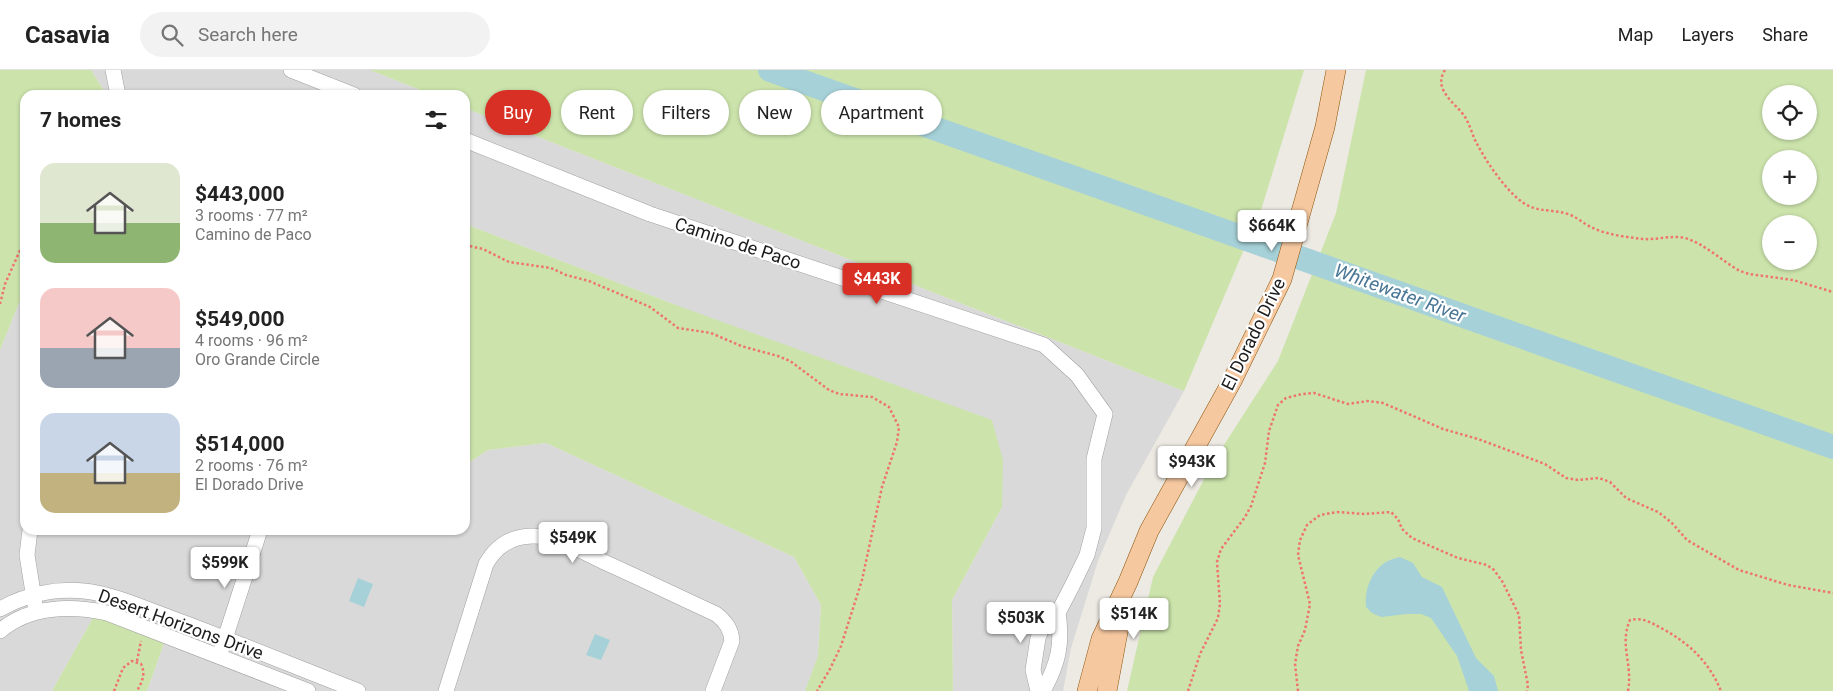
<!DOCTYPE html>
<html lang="en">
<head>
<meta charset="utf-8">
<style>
	body { margin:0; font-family:Roboto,sans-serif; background:#f2f2f2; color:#222; height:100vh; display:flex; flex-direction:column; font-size:19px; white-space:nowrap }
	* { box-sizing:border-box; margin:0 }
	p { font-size:16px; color:#767676 }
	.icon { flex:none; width:28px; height:28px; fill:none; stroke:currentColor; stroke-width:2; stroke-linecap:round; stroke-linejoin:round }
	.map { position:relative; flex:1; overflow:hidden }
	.drawer { position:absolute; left:20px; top:20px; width:450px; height:445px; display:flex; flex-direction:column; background:#fff; border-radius:15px; box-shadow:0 1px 4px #0004 }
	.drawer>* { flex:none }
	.hud { position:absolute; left:485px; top:20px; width:475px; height:45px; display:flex; gap:10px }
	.buttons { position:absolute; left:1762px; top:15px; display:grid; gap:10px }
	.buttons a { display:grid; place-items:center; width:55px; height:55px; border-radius:50%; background:#fff; box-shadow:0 1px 4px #0004; font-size:25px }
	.price { position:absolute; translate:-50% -42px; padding:0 11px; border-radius:5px; background:#fff; color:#222; font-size:16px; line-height:32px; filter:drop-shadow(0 1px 2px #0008) }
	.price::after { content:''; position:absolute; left:50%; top:30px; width:15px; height:11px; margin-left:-8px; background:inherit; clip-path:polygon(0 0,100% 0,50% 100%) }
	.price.selected { background:#d93025; color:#fff }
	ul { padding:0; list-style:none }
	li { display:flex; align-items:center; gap:15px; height:125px; padding:0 20px }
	li span { display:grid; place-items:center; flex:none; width:140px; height:100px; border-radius:15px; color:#555 }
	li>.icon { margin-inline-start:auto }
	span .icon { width:60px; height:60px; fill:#fffc; stroke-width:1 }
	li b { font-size:21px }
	h2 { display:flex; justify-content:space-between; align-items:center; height:60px; padding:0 20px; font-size:21px }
	.pill { padding:0 18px; border-radius:22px; background:#fff; box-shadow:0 1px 4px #0004; font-size:18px; line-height:45px }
	.pill.selected { background:#d93025; color:#fff }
	header { display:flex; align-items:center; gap:30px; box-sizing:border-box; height:70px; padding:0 25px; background:#fff; border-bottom:1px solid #e0e0e0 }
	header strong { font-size:24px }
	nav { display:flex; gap:28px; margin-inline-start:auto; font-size:18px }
	.search { width:350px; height:45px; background:#f2f2f2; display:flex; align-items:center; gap:12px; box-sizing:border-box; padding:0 18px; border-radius:28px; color:#767676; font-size:19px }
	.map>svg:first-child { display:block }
	.residential { fill:#dad9d9 }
	.grass { fill:#cce4ac; fill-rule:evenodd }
	.water { fill:#a6d1d8 }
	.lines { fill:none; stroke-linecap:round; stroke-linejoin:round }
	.river { stroke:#a6d1d8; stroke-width:24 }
	.minor-casing { stroke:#a0a0a0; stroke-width:16 }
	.major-casing { stroke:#8a540a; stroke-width:20 }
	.path { stroke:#ef7371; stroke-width:2.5; stroke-dasharray:2.5 2.5; stroke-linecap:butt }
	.minor { stroke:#fff; stroke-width:15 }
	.major { stroke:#f5c8a0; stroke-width:19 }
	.labels { text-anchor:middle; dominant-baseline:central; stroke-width:4.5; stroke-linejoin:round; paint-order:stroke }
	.street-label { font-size:18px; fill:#1c1c1c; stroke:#fff }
	.water-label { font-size:19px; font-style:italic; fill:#4a7796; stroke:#fff }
</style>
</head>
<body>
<header>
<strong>Casavia</strong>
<div class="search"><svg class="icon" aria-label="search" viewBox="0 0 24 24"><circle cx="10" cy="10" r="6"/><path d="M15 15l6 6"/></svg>Search here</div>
<nav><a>Map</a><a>Layers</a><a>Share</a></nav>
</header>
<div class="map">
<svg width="1833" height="621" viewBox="0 0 1833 621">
	<rect width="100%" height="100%" fill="#ede9e3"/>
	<path class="residential" d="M91 0H370L433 25H104V21Z
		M465 38 1184 321 1126 425 1098 491 1071 578 1063 621H953L952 530 1002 437 676 235 465 154Z
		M25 218V460H465V395L488 380 546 373 794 487 821 535 818 587 805 621H147L164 573 94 546 52 621H0V280Z"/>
	<path class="grass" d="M0 0H91L104 21V25H25V218L0 280Z
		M370 0H1304L1262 137 1184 321 465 38V25H433Z
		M1366 0H1833V621H1127L1153 507 1213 392 1278 291 1336 143ZM1771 24H1809V61H1771ZM1771 89H1809V126H1771ZM1771 154H1809V191H1771Z
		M465 154 676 235 992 350 1003 390 1002 437 952 530 953 621H805L818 586 821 535 794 487 546 373 488 380 465 395Z
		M94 546 164 573 147 621H52Z"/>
	<path class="water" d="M1400 487 1413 493 1422 507 1442 517 1476 588 1494 606 1498 621H1469L1457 586 1431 548 1421 544H1407L1381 547 1372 543 1366 537C1364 514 1376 491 1400 487Z
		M358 508 373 514 364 537 349 531Z
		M595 564 610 570 601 590 586 585Z"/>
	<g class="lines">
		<path class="river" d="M770 0 1833 377"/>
		<defs>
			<path id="minor" d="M113 0 118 25
				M291 0 354 25
				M465 70 650 144 1044 275 1077 305 1105 344 1094 389V458L1087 485 1073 514 1058 543 1042 558 1038 568 1033 600 1038 621
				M30 460 27 485 35 535
				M0 539C25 525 55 518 84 521 113 524 143 538 171 548 234 571 296 597 358 621
				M0 561C29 536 71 535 107 543L308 621
				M222 578 260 460
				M446 621 486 494C496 476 511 466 533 466 557 466 583 482 604 492 642 509 679 527 716 544 726 552 731 559 732 571L713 621
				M1043 621C1058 594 1063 574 1058 543"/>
			<path id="major" d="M1087 621 1101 569 1128 512 1149 461 1232 311 1282 209 1325 57 1336 0
				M1107 621 1122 541"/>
		</defs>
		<use href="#minor" class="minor-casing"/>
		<use href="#major" class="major-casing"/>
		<path class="path" d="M1445 0C1432 20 1456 33 1465 47 1470 55 1472 64 1476 72 1486 91 1500 112 1516 127 1534 144 1548 138 1568 144 1577 147 1584 154 1591 157 1607 165 1626 167 1643 169 1657 170 1671 165 1685 168 1705 174 1722 191 1740 201L1749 204 1793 210 1833 222
			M465 175 483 179 509 192 551 198 566 205 589 211 650 237 678 258 711 263 741 276 778 286 790 291 829 320 839 324 872 327 889 337 899 357 897 372 882 417 862 510 841 576 830 599 817 621
			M0 234 5 214 25 169
			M137 591 141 571
			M114 621 123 598 132 591 141 594C146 604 142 612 137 621
			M1188 621 1200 584 1218 548 1220 534 1217 492 1221 479 1245 447 1251 436 1265 393 1269 361 1278 335 1286 328 1302 324 1314 323 1348 334 1368 331 1383 333 1443 359 1478 369 1545 394 1566 408 1578 410 1599 408 1610 412 1626 428 1658 442 1671 452 1687 470 1739 500 1788 515 1833 523
			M1298 621 1295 594 1298 576 1305 560 1310 534 1298 485 1300 470 1307 455 1320 445 1337 442 1364 444 1391 442 1398 449 1402 459 1412 468 1458 488 1487 495 1494 500 1502 511 1519 545 1521 580 1528 615 1527 621
			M1628 621C1633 594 1619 575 1630 550 1644 547 1651 553 1663 559 1690 574 1709 592 1721 621"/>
		<use href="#minor" class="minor"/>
		<use href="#major" class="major"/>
	</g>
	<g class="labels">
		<g class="street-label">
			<text transform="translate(738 173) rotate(18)">Camino de Paco</text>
			<text transform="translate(1253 264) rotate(-64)">El Dorado Drive</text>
			<text transform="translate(181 554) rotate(20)">Desert Horizons Drive</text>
		</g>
		<g class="water-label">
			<text transform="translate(1400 223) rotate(20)">Whitewater River</text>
		</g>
	</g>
</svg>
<div class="buttons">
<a><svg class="icon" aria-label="locate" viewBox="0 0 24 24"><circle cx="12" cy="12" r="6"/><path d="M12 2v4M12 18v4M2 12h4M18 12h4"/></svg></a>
<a>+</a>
<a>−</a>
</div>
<b class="price" style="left:1272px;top:182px">$664K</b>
<b class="price selected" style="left:877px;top:235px">$443K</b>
<b class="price" style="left:1192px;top:418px">$943K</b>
<b class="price" style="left:573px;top:494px">$549K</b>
<b class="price" style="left:225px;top:519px">$599K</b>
<b class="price" style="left:1134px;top:570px">$514K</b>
<b class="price" style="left:1021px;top:574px">$503K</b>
<div class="hud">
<a class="pill selected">Buy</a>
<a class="pill">Rent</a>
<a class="pill">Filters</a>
<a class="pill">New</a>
<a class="pill">Apartment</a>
</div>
<section class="drawer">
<h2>7 homes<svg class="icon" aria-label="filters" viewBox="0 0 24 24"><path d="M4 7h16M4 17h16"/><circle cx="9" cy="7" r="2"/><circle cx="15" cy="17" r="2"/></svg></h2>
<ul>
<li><span style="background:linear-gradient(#dfe7d0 60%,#8fb573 0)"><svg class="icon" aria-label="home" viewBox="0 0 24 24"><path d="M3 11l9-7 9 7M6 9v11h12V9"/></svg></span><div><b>$443,000</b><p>3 rooms · 77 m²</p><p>Camino de Paco</p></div></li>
<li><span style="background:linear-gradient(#f6c9c9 60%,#9aa5b1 0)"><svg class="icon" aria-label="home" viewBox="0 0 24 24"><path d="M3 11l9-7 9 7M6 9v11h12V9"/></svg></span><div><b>$549,000</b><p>4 rooms · 96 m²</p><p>Oro Grande Circle</p></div></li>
<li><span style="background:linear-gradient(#c9d6e8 60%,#c2b280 0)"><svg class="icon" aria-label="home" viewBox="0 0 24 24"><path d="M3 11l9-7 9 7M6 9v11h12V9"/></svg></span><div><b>$514,000</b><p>2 rooms · 76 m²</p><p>El Dorado Drive</p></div></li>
</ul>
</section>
</div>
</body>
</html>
